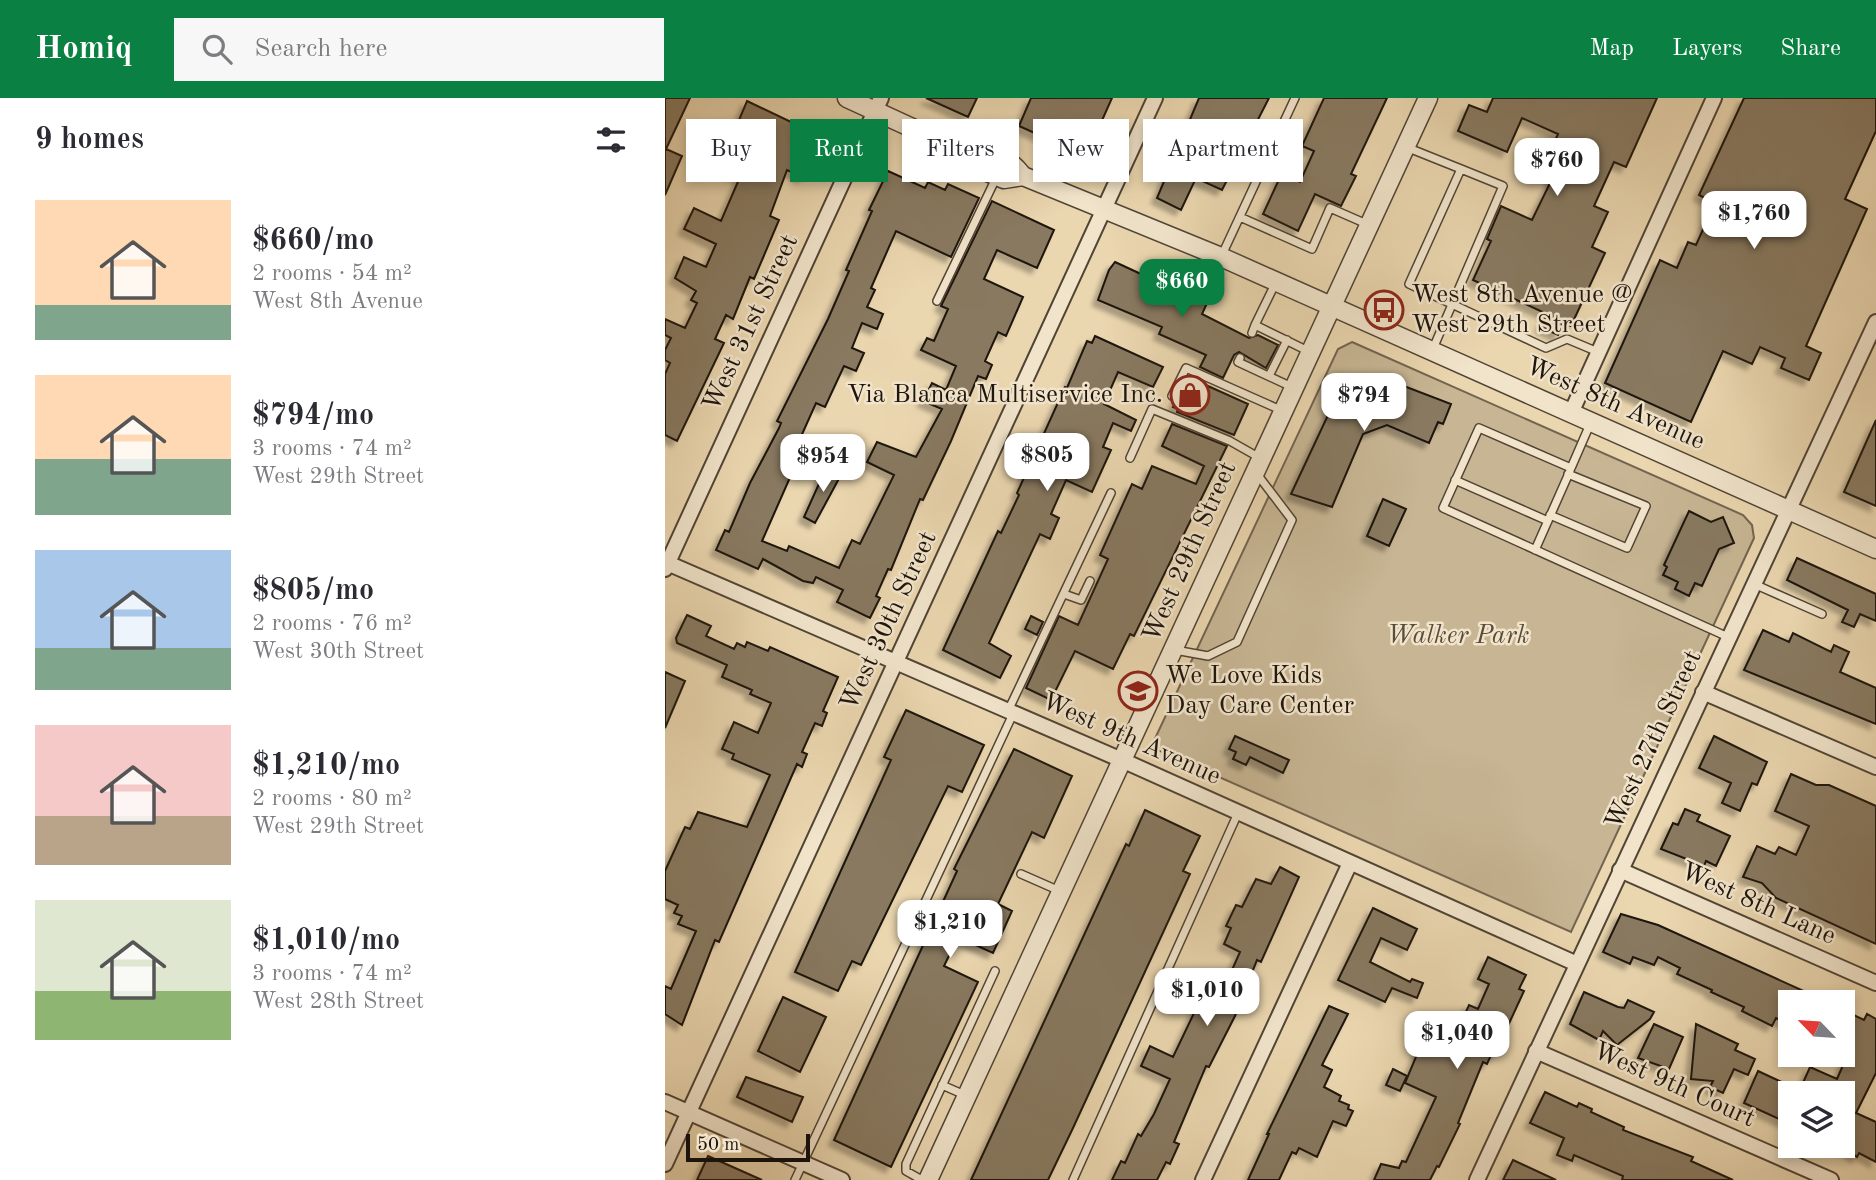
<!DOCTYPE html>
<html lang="en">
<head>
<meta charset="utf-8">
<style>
	body { margin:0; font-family:"Old Standard TT",serif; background:#f7f7f7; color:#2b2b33; height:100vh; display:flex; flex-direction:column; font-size:26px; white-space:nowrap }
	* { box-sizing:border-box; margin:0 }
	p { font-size:23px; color:#7c7c81 }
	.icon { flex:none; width:38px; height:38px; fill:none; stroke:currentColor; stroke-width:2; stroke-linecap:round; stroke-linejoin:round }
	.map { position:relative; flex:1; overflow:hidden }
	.panel { display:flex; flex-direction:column; background:#fff; width:665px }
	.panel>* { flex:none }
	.banner { position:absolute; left:21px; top:21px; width:665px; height:63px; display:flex; gap:14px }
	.needle { width:46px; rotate:295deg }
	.buttons { position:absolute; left:1113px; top:892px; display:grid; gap:14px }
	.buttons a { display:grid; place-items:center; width:77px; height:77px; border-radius:0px; background:#fff; box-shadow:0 4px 10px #0003; font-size:35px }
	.scale { position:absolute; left:21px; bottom:18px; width:124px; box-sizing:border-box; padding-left:7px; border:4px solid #1d140c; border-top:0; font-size:19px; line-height:24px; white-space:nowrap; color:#1d140c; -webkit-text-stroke:5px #f1e4cb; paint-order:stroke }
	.price { position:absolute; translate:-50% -60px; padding:0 16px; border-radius:14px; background:#fff; color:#222; font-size:23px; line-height:46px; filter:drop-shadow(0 2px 4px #0008) }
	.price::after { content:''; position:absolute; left:50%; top:42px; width:21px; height:16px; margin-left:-10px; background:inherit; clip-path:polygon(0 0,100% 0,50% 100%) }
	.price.current { background:#0b8043; color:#fff }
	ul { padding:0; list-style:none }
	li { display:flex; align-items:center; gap:21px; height:175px; padding:0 35px }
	li span { display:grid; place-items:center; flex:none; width:196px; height:140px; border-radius:0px; color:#555 }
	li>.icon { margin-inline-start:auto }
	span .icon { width:84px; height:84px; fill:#fffc; stroke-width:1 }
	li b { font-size:30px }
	h2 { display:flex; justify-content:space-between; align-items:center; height:84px; padding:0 35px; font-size:30px }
	.pill { padding:0 24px; border-radius:0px; background:#fff; box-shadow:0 4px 10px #0003; font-size:24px; line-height:63px }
	.pill.current { background:#0b8043; color:#fff }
	header { display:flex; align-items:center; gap:42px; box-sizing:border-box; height:98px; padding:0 35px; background:#0b8043; color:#fff }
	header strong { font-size:33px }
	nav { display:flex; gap:38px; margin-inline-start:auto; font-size:24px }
	.search { width:490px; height:63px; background:#f7f7f7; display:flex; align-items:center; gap:18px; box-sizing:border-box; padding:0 24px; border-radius:0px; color:#7c7c81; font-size:26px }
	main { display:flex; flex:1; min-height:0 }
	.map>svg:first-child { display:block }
	.green { fill:#c7b593; stroke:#726450; stroke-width:2 }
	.building { fill:#887961; stroke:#1d140c; stroke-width:2; filter:url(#shadow) }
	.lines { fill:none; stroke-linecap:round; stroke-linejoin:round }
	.service-casing { stroke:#504435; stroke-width:10 }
	.minor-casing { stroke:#504435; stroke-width:18 }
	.tertiary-casing { stroke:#504435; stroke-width:21 }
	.service { stroke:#f1e4cb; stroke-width:7 }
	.minor { stroke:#f1e4cb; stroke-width:14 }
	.tertiary { stroke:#f1e4cb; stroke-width:18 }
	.labels { text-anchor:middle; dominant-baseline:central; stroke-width:5; stroke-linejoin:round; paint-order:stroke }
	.poi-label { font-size:26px; fill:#1d140c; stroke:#f1e4cb; text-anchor:start }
	.street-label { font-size:26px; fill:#1d140c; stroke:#f1e4cb }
	.park-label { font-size:26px; font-style:italic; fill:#584c3b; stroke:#f1e4cb }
</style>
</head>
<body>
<header>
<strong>Homiq</strong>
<div class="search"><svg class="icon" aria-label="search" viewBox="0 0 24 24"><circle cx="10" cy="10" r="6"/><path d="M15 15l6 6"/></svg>Search here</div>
<nav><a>Map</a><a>Layers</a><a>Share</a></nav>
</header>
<main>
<section class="panel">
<h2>9 homes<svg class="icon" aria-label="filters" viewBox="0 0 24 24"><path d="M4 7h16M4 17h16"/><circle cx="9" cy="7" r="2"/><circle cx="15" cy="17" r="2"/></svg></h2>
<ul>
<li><span style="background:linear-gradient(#ffd9b3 75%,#7fa58c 0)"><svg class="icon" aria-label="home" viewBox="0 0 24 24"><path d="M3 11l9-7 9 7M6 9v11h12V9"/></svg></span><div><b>$660/mo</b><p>2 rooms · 54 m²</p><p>West 8th Avenue</p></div></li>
<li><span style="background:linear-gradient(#ffd9b3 60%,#7fa58c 0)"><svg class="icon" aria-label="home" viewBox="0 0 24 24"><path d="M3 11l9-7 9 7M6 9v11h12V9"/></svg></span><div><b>$794/mo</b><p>3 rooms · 74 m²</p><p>West 29th Street</p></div></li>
<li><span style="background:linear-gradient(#a9c7e8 70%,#7fa58c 0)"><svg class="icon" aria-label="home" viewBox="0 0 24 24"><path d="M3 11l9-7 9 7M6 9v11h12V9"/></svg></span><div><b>$805/mo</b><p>2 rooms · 76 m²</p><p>West 30th Street</p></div></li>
<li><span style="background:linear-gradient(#f6c9c9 65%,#b9a48a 0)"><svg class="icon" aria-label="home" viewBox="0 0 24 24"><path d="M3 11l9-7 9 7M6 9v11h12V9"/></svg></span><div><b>$1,210/mo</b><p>2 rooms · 80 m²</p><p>West 29th Street</p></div></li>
<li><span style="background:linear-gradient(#dfe7d0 65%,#8fb573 0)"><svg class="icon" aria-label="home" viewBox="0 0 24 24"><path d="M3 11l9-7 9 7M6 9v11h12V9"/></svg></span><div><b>$1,010/mo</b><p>3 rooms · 74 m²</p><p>West 28th Street</p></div></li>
</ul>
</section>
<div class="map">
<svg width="1211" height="1082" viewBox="0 0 1211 1082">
	<defs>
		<filter id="shadow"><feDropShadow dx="-5.5" dy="5.5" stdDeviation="2" flood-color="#0004"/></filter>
	</defs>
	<rect width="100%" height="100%" fill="#ead6af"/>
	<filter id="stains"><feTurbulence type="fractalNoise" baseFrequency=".00286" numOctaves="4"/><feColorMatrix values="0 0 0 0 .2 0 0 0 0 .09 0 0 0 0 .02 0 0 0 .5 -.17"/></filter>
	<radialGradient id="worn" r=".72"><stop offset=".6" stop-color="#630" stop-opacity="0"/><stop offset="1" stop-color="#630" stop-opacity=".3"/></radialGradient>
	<path class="green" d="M687 244 1078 417 1087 427 1089 440 906 834 486 649 673 251Z"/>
	<path class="building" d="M0 0H25L1 51 17 58 0 97Z
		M261 0H312L303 19Z
		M366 0H447L434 29 439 32 427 61 354 28Z
		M534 0H604L557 92 531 80 516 112 492 100Z
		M659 0H722L686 76 691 78 676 108 650 96 633 133 598 116 617 75 635 84 649 53 637 48Z
		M828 0H992L961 69 949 64 929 108 943 114 927 149 940 155 906 228 898 225 893 237 876 229 882 216 808 182 826 143 822 141 836 108 867 122 888 79 876 73 893 36 857 20 842 54 793 33 804 7 822 14Z
		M1079 0H1211V33L1180 101 1202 111 1141 248 1156 255 1144 282 1116 270 1120 260 1095 249 1087 266 1058 253 1026 324 940 285 995 162 1012 170 1023 144 1031 147 1050 105 1034 97Z
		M82 3 149 35 147 38 154 41 138 79 122 72 105 118 114 122 89 181 85 179 68 221 61 217 50 241 59 245 12 343 0 337V276L5 265 0 262V252L6 240 0 237V221L20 230 32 205 26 202 31 193 10 180 19 159 41 169 51 146 19 131 29 110 56 123 75 79 57 71 70 43 66 41Z
		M223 73 260 90 263 84 280 92 283 86 314 100 286 159 231 133 206 190 210 192 202 209 218 216 212 231 197 225 187 250 199 255 191 273 179 268 160 309 151 305 121 372 127 375 97 443 122 453 124 448 174 470 187 442 195 446 229 377 202 364 212 344 251 359 277 311 258 303 267 285 281 292 291 268 256 252 262 240 269 243 283 211 276 208 327 103 389 132 372 170 332 152 319 181 358 199 341 238 333 234 320 263 327 267 321 281 313 278 286 343 258 402 255 401 226 472 223 471 211 498 215 500 205 520 172 504 178 492 151 479 148 485 138 483 98 461 93 471 51 452 60 432 64 434 85 385 114 330 116 325 112 323 163 221 184 173 181 172 207 113 204 112Z
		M450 164 517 195 518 192 543 203 537 216 584 240 593 237 613 247 601 270 574 254 569 257 558 280 535 269 541 257 494 236 497 229 433 202 444 172Z
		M430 238 498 269 488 289 453 274 439 306 471 322 466 333 448 325 438 349 446 352 427 394 401 382 386 416 394 420 385 441 375 436 324 545 346 558 335 580 278 552 333 433 336 435 354 397 352 395 400 289 402 290 422 243 427 245Z
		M523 279 583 306 569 337 512 314 513 311 508 309Z
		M718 280 786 306 778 326 773 324 764 345 722 327 698 336 667 409 626 396 671 300 675 302 715 286Z
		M1211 322V408L1179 394Z
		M507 326 562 348 469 538 465 536 448 571 410 553 386 602 361 590 394 518 413 527 443 461 435 457 467 386 477 391 487 368 531 386 539 368 497 348Z
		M162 368 177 375 150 425 139 419Z
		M718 401 741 411 724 448 702 438Z
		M1024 413 1046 424 1058 419 1069 445 1054 451 1037 488 1030 485 1024 498 1010 491 1013 484 998 477 1002 469 999 467Z
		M1132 460 1211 496V523L1195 516 1189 529 1177 524 1183 512 1122 482Z
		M22 517 46 528 41 538 69 551 72 545 80 549 82 544 103 553 105 549 173 579 158 613 162 615 157 628 150 625 137 654 142 656 137 669 132 666 54 844 50 842 17 927 0 916V888L6 891 31 833 13 826 17 818 9 815 13 807 0 801V773L20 729 25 731 33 714 82 729 105 677 67 661 69 656 57 651 69 624 93 635 106 605 85 596 87 592 57 579 62 567 12 545 11 540Z
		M366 518 378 524 372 537 360 531Z
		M1098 532 1124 544 1128 535 1166 554 1169 547 1184 554 1175 574 1211 590V626L1079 572Z
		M0 574 20 583 0 630Z
		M241 612 319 647 297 694 283 688 196 867 187 863 173 893 130 874 226 662 219 659Z
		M570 638 624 662 618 675 585 659 581 667 568 661 571 654 564 651Z
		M1049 638 1102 664 1092 687 1087 685 1075 713 1057 705 1066 685 1034 670Z
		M349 651 407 678 379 740 367 734 333 806 347 813 328 855 293 839 279 868 313 884 226 1069 169 1042 292 773 289 771Z
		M1126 676 1151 687H1164L1211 708V846L1111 800 1097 785 1078 779 1092 748 1110 756 1114 749 1131 757 1144 728 1110 713Z
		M1020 711 1035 717 1032 723 1065 738 1051 768 1041 763 1039 768 996 751 1008 725 1013 727Z
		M480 712 535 738 518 773 525 776 408 1030 383 1082H306L461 746 464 748Z
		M615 769 634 779 596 864 592 862 570 918 544 969 541 968 509 1044 514 1046 505 1066 501 1064 492 1082H447L456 1063 460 1065 473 1036 476 1038 489 1016 505 981 476 968 485 948 508 959 541 890 556 897 575 854 559 846 566 830 561 828 571 807 577 809 591 781 606 786Z
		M708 810 752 831 742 852 716 840 705 864 745 884 747 881 758 885 752 900 727 890 720 904 673 882Z
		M956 816 993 827 1143 895 1138 905H1125V927L1111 920 1107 928 1077 913 1079 909 1046 894 1047 892 1012 876 1015 870 993 859 989 867 968 859 965 866 938 854Z
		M823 859 861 877 854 891 859 893 829 958 826 957 822 966 818 964 793 1025 795 1026 774 1069 772 1068 765 1082H709L716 1066 734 1070 737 1063 741 1064 771 999 740 985 758 942 783 953 804 907 813 911 824 886 813 881Z
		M919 894 953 909 959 910 963 902 989 914 985 921 952 947 938 933 934 942 905 926Z
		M118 899 161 919 135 974 93 953Z
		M664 908 683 916 657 967 667 972 659 989 676 998 674 1003 684 1007 683 1011 688 1013 681 1028 668 1023 652 1059 634 1050 631 1056 627 1054 614 1082H583L604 1036H602Z
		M1178 912 1199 922 1202 916 1211 921V975L1191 1015 1211 1024V1064L1194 1055 1192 1059 1178 1049V996H1133L1145 969 1172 981 1183 956 1178 953Z
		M989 926 1018 939 1004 971 973 960Z
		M1031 926 1073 946 1070 952 1090 961 1083 977 1069 971 1058 995 1045 989 1048 983 1026 981Z
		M728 971 742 978 735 993 721 987Z
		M1093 973 1125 988V1026L1079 1005Z
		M81 979 138 999 127 1024 72 999Z
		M880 994 912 1009 914 1005 927 1011 926 1014 959 1029 958 1032 1028 1059 1026 1063 1068 1082H957L958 1078 909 1057 907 1063 892 1057 899 1040 865 1025Z
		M43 1058 97 1082H32Z
		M848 1062 891 1082H838Z"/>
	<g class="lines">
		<defs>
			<path id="service" d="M741 49 796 71 744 186 881 250 902 241 933 254
				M575 119 647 151 665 110 704 127
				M556 159 630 0
				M272 203 332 78
				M590 227 611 184
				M587 235 590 227 645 254
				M767 253 838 88 796 71
				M575 260 573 264 629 290
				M604 278 622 242
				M507 298 521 270 618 313
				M926 324 906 370 814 330 778 410 1063 539
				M465 360 487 311 565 343 595 360
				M790 382 883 423
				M885 417 962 450 981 408 903 376
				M870 452 905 373
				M1089 486 1157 516
				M399 496 416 502 425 483
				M510 552 543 558 572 544 627 422 592 376
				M343 613 446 395
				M356 776 397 794
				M277 987 302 998
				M130 1082 348 616
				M257 1082 241 1073V1066L330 873
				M408 1082 573 715"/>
			<path id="minor" d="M906 315 1049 0
				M0 464 459 663 912 866
				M0 471 216 0
				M1038 594 1211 669
				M955 772 1211 885
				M871 953 1166 1082
				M0 1004 177 1082
				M0 1066 490 0
				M538 1082 685 765
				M812 1082 1211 224"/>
			<path id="tertiary" d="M182 0 282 46 299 64 339 81 358 78 556 159 1211 451
				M282 46C313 43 338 53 358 78
				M263 1082 763 0"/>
		</defs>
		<use href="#service" class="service-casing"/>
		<use href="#minor" class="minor-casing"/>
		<use href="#tertiary" class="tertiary-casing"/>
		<use href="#service" class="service"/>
		<use href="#minor" class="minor"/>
		<use href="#tertiary" class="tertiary"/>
	</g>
	<defs>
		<symbol id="bus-ring" viewBox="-11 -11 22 22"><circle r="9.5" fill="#f1e4cb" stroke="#8f2418" stroke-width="1.5"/><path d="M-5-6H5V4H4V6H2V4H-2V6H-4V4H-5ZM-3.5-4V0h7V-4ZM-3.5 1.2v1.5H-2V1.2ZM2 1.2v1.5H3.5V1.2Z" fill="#8f2418"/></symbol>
		<symbol id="shop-ring" viewBox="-11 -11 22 22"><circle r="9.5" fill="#f1e4cb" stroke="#8f2418" stroke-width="1.5"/><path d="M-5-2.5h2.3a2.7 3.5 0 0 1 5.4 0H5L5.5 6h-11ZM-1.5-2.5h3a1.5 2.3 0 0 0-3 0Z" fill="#8f2418"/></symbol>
		<symbol id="school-ring" viewBox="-11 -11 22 22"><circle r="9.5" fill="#f1e4cb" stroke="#8f2418" stroke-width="1.5"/><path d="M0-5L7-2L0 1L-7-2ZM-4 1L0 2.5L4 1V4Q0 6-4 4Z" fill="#8f2418"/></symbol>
	</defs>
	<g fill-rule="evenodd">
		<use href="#bus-ring" x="697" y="190" width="44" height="44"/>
		<use href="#shop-ring" x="503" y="275" width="44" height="44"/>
		<use href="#school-ring" x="451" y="571" width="44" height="44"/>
	</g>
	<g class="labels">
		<g class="poi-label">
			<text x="746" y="197">West 8th Avenue @<tspan x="746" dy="30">West 29th Street</tspan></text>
			<text x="498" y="297" text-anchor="end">Via Blanca Multiservice Inc.</text>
			<text x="500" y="578">We Love Kids<tspan x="500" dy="30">Day Care Center</tspan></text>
		</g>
		<g class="street-label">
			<text transform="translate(86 225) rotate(-65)">West 31st Street</text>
			<text transform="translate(950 306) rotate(24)">West 8th Avenue</text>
			<text transform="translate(525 454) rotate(-66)">West 29th Street</text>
			<text transform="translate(224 523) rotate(-65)">West 30th Street</text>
			<text transform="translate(466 641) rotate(24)">West 9th Avenue</text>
			<text transform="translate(989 642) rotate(-65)">West 27th Street</text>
			<text transform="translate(1093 806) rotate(24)">West 8th Lane</text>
			<text transform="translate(1009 987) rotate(24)">West 9th Court</text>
		</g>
		<g class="park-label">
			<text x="793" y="538">Walker Park</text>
		</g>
	</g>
	<rect width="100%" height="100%" filter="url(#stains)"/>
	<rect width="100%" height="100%" fill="url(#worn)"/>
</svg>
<div class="buttons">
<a><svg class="needle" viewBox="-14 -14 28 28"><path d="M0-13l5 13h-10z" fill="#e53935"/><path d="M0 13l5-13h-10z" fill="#7c7c81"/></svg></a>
<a><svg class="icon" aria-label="layers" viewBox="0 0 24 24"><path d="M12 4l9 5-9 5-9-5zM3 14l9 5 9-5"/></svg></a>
</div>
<div class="scale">50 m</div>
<b class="price" style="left:892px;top:100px">$760</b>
<b class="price" style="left:1089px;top:153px">$1,760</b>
<b class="price current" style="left:517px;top:221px">$660</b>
<b class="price" style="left:699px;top:335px">$794</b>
<b class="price" style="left:382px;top:395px">$805</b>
<b class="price" style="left:158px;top:396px">$954</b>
<b class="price" style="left:285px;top:862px">$1,210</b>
<b class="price" style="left:542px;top:930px">$1,010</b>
<b class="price" style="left:792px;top:973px">$1,040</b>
<div class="banner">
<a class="pill">Buy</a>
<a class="pill current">Rent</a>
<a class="pill">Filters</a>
<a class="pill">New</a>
<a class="pill">Apartment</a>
</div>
</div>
</main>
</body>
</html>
